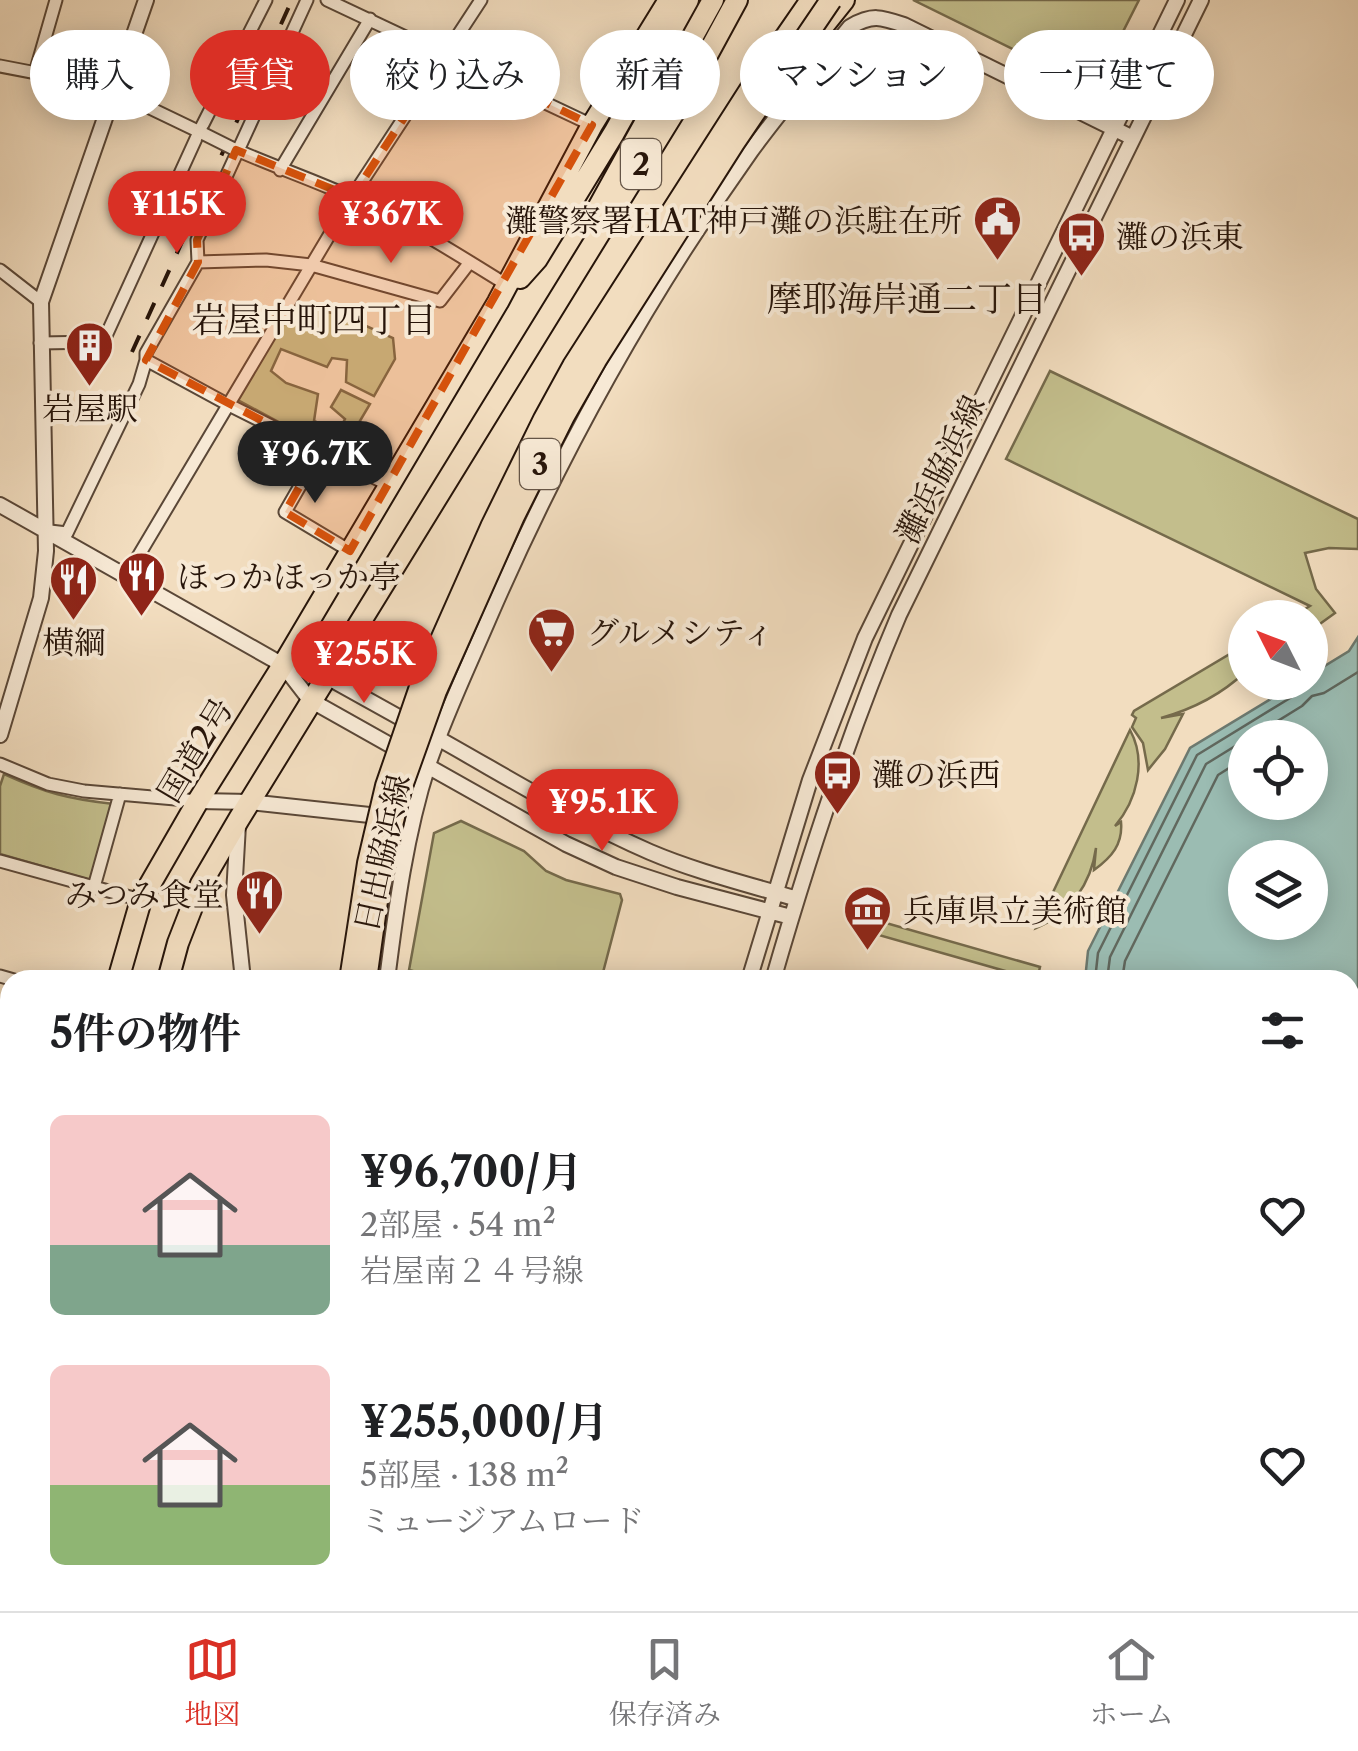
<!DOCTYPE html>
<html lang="ja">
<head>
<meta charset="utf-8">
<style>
	body { margin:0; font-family:"Libre Caslon Text","Noto Serif JP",serif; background:#f2f2f2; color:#202124; height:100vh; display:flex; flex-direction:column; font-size:38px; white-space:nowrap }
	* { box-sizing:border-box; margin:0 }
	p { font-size:32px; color:#757577 }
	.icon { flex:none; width:55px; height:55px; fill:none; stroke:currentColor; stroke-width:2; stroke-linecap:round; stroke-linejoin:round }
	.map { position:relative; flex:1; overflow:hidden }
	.side { position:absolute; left:0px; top:970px; width:1360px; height:642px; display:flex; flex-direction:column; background:#fff; border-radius:30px 30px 0 0; box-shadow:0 5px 25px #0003 }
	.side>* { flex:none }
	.banner { position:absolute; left:30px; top:30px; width:1300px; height:90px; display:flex; gap:20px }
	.needle { width:65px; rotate:312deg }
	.tools { position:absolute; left:1228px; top:600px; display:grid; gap:20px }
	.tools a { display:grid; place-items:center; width:100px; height:100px; border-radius:50%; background:#fff; box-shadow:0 5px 25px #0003; font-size:50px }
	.price { position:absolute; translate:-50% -85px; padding:0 22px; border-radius:35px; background:#d93025; color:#fff; font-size:32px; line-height:65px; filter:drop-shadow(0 2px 5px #0008) }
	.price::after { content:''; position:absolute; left:50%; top:60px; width:30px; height:22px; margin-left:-15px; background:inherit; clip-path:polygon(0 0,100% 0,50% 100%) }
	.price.selected { background:#222; color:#fff }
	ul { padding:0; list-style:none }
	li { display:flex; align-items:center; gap:30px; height:250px; padding:0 50px }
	li span { display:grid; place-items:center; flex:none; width:280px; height:200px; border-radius:15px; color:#555 }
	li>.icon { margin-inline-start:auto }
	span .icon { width:120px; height:120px; fill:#fffc; stroke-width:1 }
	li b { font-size:42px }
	h2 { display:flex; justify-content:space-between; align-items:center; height:120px; padding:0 50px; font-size:42px }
	.chip { padding:0 35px; border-radius:45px; background:#fff; box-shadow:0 5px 25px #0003; font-size:35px; line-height:90px }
	.chip.selected { background:#d93025; color:#fff }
	.tabs { display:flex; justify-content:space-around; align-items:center; height:140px; border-top:2px solid #e0e0e0; background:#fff; font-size:28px; color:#757577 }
	.tabs a { display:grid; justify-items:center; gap:5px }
	.tabs .selected { color:#d93025 }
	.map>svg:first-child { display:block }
	.green { fill:#c3be8c; stroke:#756a4b; stroke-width:2.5 }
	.water { fill:#9bbcb2; stroke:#6d796f; stroke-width:2.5; fill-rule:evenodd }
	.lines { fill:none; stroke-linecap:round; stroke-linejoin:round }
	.shore { stroke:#61685e; stroke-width:2.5 }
	.minor-casing { stroke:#5a4737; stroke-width:15 }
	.tertiary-casing { stroke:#5a4737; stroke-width:18 }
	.trunk-casing { stroke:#27150a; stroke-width:24 }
	.motorway-casing { stroke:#27150a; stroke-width:24 }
	.minor { stroke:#f7e9d5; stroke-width:11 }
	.tertiary { stroke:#f7e9d5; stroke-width:14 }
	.trunk { stroke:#f2ddbf; stroke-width:20 }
	.motorway { stroke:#f2ddbf; stroke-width:20 }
	.rail { stroke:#27150a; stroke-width:4; stroke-dasharray:18 18; stroke-linecap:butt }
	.minor-bridge-casing { stroke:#5a4737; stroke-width:15; stroke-linecap:butt }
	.motorway-bridge-casing { stroke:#27150a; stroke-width:24; stroke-linecap:butt }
	.minor-bridge { stroke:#f7e9d5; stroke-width:11 }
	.motorway-bridge { stroke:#f2ddbf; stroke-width:20 }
	.marked { fill:#d5520c; fill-opacity:0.2; stroke:#d5520c; stroke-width:8; stroke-dasharray:20 12; stroke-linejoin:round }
	.labels { text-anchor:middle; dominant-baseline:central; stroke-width:8; stroke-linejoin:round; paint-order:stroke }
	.shield { fill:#f7e9d5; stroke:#655547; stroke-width:2.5 }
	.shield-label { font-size:30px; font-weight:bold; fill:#27150a }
	.poi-label { font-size:32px; fill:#27150a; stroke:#f7e9d5; text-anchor:start }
	.street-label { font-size:32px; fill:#27150a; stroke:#f7e9d5 }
	.neighbourhood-label { font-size:35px; fill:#27150a; stroke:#f7e9d5 }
</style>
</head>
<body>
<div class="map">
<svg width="1358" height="1611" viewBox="0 0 1358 1611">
	<rect width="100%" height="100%" fill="#f2ddbf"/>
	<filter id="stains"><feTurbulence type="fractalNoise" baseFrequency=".002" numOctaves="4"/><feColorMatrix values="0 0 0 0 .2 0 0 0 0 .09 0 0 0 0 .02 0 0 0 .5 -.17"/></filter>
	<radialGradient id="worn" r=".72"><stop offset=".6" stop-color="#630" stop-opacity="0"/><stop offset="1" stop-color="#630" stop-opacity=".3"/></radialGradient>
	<path class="green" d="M913 0H1139L1100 77 1082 83Z
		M295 304 344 316 393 338 395 359 374 396 346 382 347 360 332 358 327 367 281 349 271 371 286 383 318 394 314 421 338 432 345 419 331 407 341 390 370 404 357 426 346 430 334 452 236 399Z
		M1050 371 1358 519V549L1329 548 1305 553 1316 589 1335 613 1310 631V618L1292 617 1310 606 1006 459Z
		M1245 645V672C1221 695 1193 709 1161 718L1183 714 1165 749 1148 770 1143 743 1132 727 1136 718 1132 715 1134 711Z
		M1130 730C1147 761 1137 800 1115 826L1121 822C1123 844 1112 857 1094 870L1096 848C1091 884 1070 914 1036 928Z
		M4 774C46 793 68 799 114 804L90 880 0 854V786Z
		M461 821 524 851 546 871 566 880 620 894 622 900 601 980H446L409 970 434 833Z
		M865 917 1040 967 1037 980 861 930Z
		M823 1603V1602L990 1603 989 1611H821Z"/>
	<path class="water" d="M1358 637V1265L1350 1281V980H1085L1088 951 1190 748 1297 683 1310 682V675L1349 651ZM1245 738H1310V802H1245ZM1245 858H1310V922H1245Z
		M1350 1387 1358 1395V1611H1009L1010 1602H1350Z"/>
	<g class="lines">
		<path class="shore" d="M1250 738 1302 706 1312 696 1324 693 1358 672
			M1095 980 1098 953 1197 755 1295 695 1303 682
			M1107 980 1110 957 1206 764 1245 740
			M1122 980 1125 961 1218 775 1245 758"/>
		<defs>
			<path id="minor" d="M327 0 592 125
				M0 66 104 86 204 134
				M35 73 56 0
				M232 148C272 166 314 180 353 198 407 222 457 254 507 285
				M280 170 370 19
				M198 262 266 260 311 265 440 301 470 262
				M0 270 41 302
				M40 343 99 342 105 338 199 132 266 0
				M146 360 227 404 389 485
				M320 451 285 512 350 551
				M50 531 67 533 139 384 146 360V353L198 262 197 240 307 0
				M127 575 352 197 481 0
				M0 764 48 784 84 791 198 801
				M0 861 141 900
				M94 887 120 794
				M0 976 14 980"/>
			<path id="tertiary" d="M0 505 283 665 325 676 413 725
				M283 665 310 700 566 844 616 867 677 887 791 917
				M0 735 41 598 46 551 41 302 146 0
				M432 735C504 775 574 819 650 852 697 872 747 884 797 899
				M198 801 250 802 388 817
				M238 825 234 895 243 980
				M387 980C396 908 406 834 428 765 445 715 468 667 489 618 560 454 647 297 751 151 782 108 817 68 850 27 872 14 881 17 904 25L1133 138
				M749 980 810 780 865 638 1177 0
				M773 980C809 855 848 735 899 615L1201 0
				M0 1205 10 1208
				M234 1611 237 1602
				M561 1611 564 1602
				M586 1611 588 1602
				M805 1611 807 1602"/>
			<path id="trunk" d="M588 226 713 0
				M520 278 537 259 614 133 688 0
				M118 980 141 900 198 801 283 665 498 302 592 125 669 0
				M168 980 178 943 201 884 239 819 692 83 737 0
				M0 1377 10 1342
				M0 1536 10 1502"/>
			<path id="motorway" d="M820 30 844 0
				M762 71 811 0
				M198 1611 200 1602
				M214 1611 217 1602"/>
		</defs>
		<use href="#minor" class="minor-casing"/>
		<use href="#tertiary" class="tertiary-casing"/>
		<use href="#trunk" class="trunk-casing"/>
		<use href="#motorway" class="motorway-casing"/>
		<use href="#minor" class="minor"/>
		<use href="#tertiary" class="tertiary"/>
		<use href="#trunk" class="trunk"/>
		<use href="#motorway" class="motorway"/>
		<path class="rail" d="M132 352 292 0"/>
		<defs>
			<path id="minor-bridge" d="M204 134 232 148"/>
			<path id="motorway-bridge" d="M350 980 368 863 386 786 420 687 491 527 544 419 573 366 762 71
				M366 980 382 865 401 789 436 691 514 516 564 416 596 360 734 143 831 0"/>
		</defs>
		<use href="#minor-bridge" class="minor-bridge-casing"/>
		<use href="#motorway-bridge" class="motorway-bridge-casing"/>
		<use href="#minor-bridge" class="minor-bridge"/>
		<use href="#motorway-bridge" class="motorway-bridge"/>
	</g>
	<path class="marked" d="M446 54 592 125 350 551 285 512 320 451 146 360 198 262 197 240 236 150 352 197Z"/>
	<defs>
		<symbol id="civic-pin" viewBox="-11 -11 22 30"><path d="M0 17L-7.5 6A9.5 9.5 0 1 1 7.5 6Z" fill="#8f2418" stroke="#f7e9d5"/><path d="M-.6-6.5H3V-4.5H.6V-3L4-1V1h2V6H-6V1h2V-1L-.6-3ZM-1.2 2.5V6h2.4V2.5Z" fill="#fff"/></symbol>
		<symbol id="bus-pin" viewBox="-11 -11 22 30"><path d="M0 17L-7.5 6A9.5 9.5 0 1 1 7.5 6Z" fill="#8f2418" stroke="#f7e9d5"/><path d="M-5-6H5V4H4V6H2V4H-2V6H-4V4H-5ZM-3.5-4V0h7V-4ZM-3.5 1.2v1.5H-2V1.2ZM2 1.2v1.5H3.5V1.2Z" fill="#fff"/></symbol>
		<symbol id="building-pin" viewBox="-11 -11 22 30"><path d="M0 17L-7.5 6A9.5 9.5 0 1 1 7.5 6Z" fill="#8f2418" stroke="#f7e9d5"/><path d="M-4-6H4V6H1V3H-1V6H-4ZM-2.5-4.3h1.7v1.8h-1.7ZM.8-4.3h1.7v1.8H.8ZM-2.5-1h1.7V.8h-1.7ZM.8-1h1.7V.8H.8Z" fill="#fff"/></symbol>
		<symbol id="restaurant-pin" viewBox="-11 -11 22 30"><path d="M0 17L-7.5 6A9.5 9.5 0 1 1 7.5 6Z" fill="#8f2418" stroke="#f7e9d5"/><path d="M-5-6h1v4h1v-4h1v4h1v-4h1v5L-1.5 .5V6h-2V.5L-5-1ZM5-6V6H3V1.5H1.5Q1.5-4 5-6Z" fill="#fff"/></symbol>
		<symbol id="supermarket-pin" viewBox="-11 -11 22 30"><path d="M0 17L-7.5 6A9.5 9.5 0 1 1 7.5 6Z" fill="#8f2418" stroke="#f7e9d5"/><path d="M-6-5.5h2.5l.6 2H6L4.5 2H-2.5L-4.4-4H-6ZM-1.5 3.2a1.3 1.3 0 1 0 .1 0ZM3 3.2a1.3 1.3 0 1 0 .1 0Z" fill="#fff"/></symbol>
		<symbol id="museum-pin" viewBox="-11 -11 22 30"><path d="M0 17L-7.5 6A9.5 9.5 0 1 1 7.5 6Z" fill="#8f2418" stroke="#f7e9d5"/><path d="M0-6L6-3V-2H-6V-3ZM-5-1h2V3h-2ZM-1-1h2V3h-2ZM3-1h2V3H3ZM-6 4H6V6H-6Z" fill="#fff"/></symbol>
	</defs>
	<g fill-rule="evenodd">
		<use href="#civic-pin" x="970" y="192" width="55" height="75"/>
		<use href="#bus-pin" x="1054" y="208" width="55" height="75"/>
		<use href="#building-pin" x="62" y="318" width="55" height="75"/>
		<use href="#restaurant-pin" x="114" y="548" width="55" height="75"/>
		<use href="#restaurant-pin" x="46" y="552" width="55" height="75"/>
		<use href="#supermarket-pin" x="524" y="604" width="55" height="75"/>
		<use href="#bus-pin" x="810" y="746" width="55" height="75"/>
		<use href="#restaurant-pin" x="232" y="866" width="55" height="75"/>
		<use href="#museum-pin" x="840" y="882" width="55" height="75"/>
	</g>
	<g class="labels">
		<g class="shield">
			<rect x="621" y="139" width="40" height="50" rx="8"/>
			<rect x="520" y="439" width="40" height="50" rx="8"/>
		</g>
		<g class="shield-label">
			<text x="641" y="164">2</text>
			<text x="540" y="464">3</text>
		</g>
		<g class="poi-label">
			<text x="962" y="220" text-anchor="end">灘警察署HAT神戸灘の浜駐在所</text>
			<text x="1116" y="236">灘の浜東</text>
			<text x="90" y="408" text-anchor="middle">岩屋駅</text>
			<text x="177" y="576">ほっかほっか亭</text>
			<text x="587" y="632">グルメシティ</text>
			<text x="74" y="642" text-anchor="middle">横綱</text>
			<text x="872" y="774">灘の浜西</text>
			<text x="224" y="894" text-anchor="end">みつみ食堂</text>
			<text x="903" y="910">兵庫県立美術館</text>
		</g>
		<g class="street-label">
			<text transform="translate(940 469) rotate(-64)">灘浜脇浜線</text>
			<text transform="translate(195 750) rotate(-59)">国道2号</text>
			<text transform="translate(382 853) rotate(-78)">日出脇浜線</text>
		</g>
		<g class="neighbourhood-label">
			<text x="907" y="298">摩耶海岸通二丁目</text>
			<text x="314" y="319">岩屋中町四丁目</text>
		</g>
	</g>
	<rect width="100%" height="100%" filter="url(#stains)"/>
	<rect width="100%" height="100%" fill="url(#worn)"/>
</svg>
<div class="tools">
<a><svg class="needle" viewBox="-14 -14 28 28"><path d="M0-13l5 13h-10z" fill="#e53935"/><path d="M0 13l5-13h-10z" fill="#757577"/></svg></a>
<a><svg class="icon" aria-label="locate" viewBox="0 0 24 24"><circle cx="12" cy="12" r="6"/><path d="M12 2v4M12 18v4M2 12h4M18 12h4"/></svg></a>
<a><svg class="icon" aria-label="layers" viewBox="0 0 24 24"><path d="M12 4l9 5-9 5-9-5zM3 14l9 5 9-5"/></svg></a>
</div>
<b class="price" style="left:177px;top:256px">¥115K</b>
<b class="price" style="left:391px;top:266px">¥367K</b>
<b class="price selected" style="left:315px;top:506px">¥96.7K</b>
<b class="price" style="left:364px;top:706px">¥255K</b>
<b class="price" style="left:602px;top:854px">¥95.1K</b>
<div class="banner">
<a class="chip">購入</a>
<a class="chip selected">賃貸</a>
<a class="chip">絞り込み</a>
<a class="chip">新着</a>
<a class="chip">マンション</a>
<a class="chip">一戸建て</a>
</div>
<section class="side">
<h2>5件の物件<svg class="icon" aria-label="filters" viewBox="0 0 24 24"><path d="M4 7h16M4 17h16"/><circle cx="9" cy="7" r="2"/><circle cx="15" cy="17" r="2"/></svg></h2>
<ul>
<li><span style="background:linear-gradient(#f6c9c9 65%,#7fa58c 0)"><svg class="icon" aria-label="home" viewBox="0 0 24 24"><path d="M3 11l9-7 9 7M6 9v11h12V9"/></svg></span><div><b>¥96,700/月</b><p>2部屋 · 54 m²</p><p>岩屋南２４号線</p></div><svg class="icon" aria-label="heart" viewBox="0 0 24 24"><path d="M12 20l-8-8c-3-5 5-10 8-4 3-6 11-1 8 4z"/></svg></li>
<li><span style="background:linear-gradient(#f6c9c9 60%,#8fb573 0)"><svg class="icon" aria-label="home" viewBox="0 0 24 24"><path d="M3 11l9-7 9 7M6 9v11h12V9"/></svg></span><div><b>¥255,000/月</b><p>5部屋 · 138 m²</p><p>ミュージアムロード</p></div><svg class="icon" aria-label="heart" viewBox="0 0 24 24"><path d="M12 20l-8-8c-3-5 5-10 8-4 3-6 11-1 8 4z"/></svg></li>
</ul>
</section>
</div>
<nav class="tabs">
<a class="selected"><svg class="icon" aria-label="map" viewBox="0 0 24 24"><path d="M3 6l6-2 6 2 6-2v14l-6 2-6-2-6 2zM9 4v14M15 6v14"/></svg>地図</a>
<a><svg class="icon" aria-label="saved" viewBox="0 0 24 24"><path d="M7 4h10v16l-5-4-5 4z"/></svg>保存済み</a>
<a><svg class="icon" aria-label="home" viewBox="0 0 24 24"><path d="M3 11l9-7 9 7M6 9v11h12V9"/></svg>ホーム</a>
</nav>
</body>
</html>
